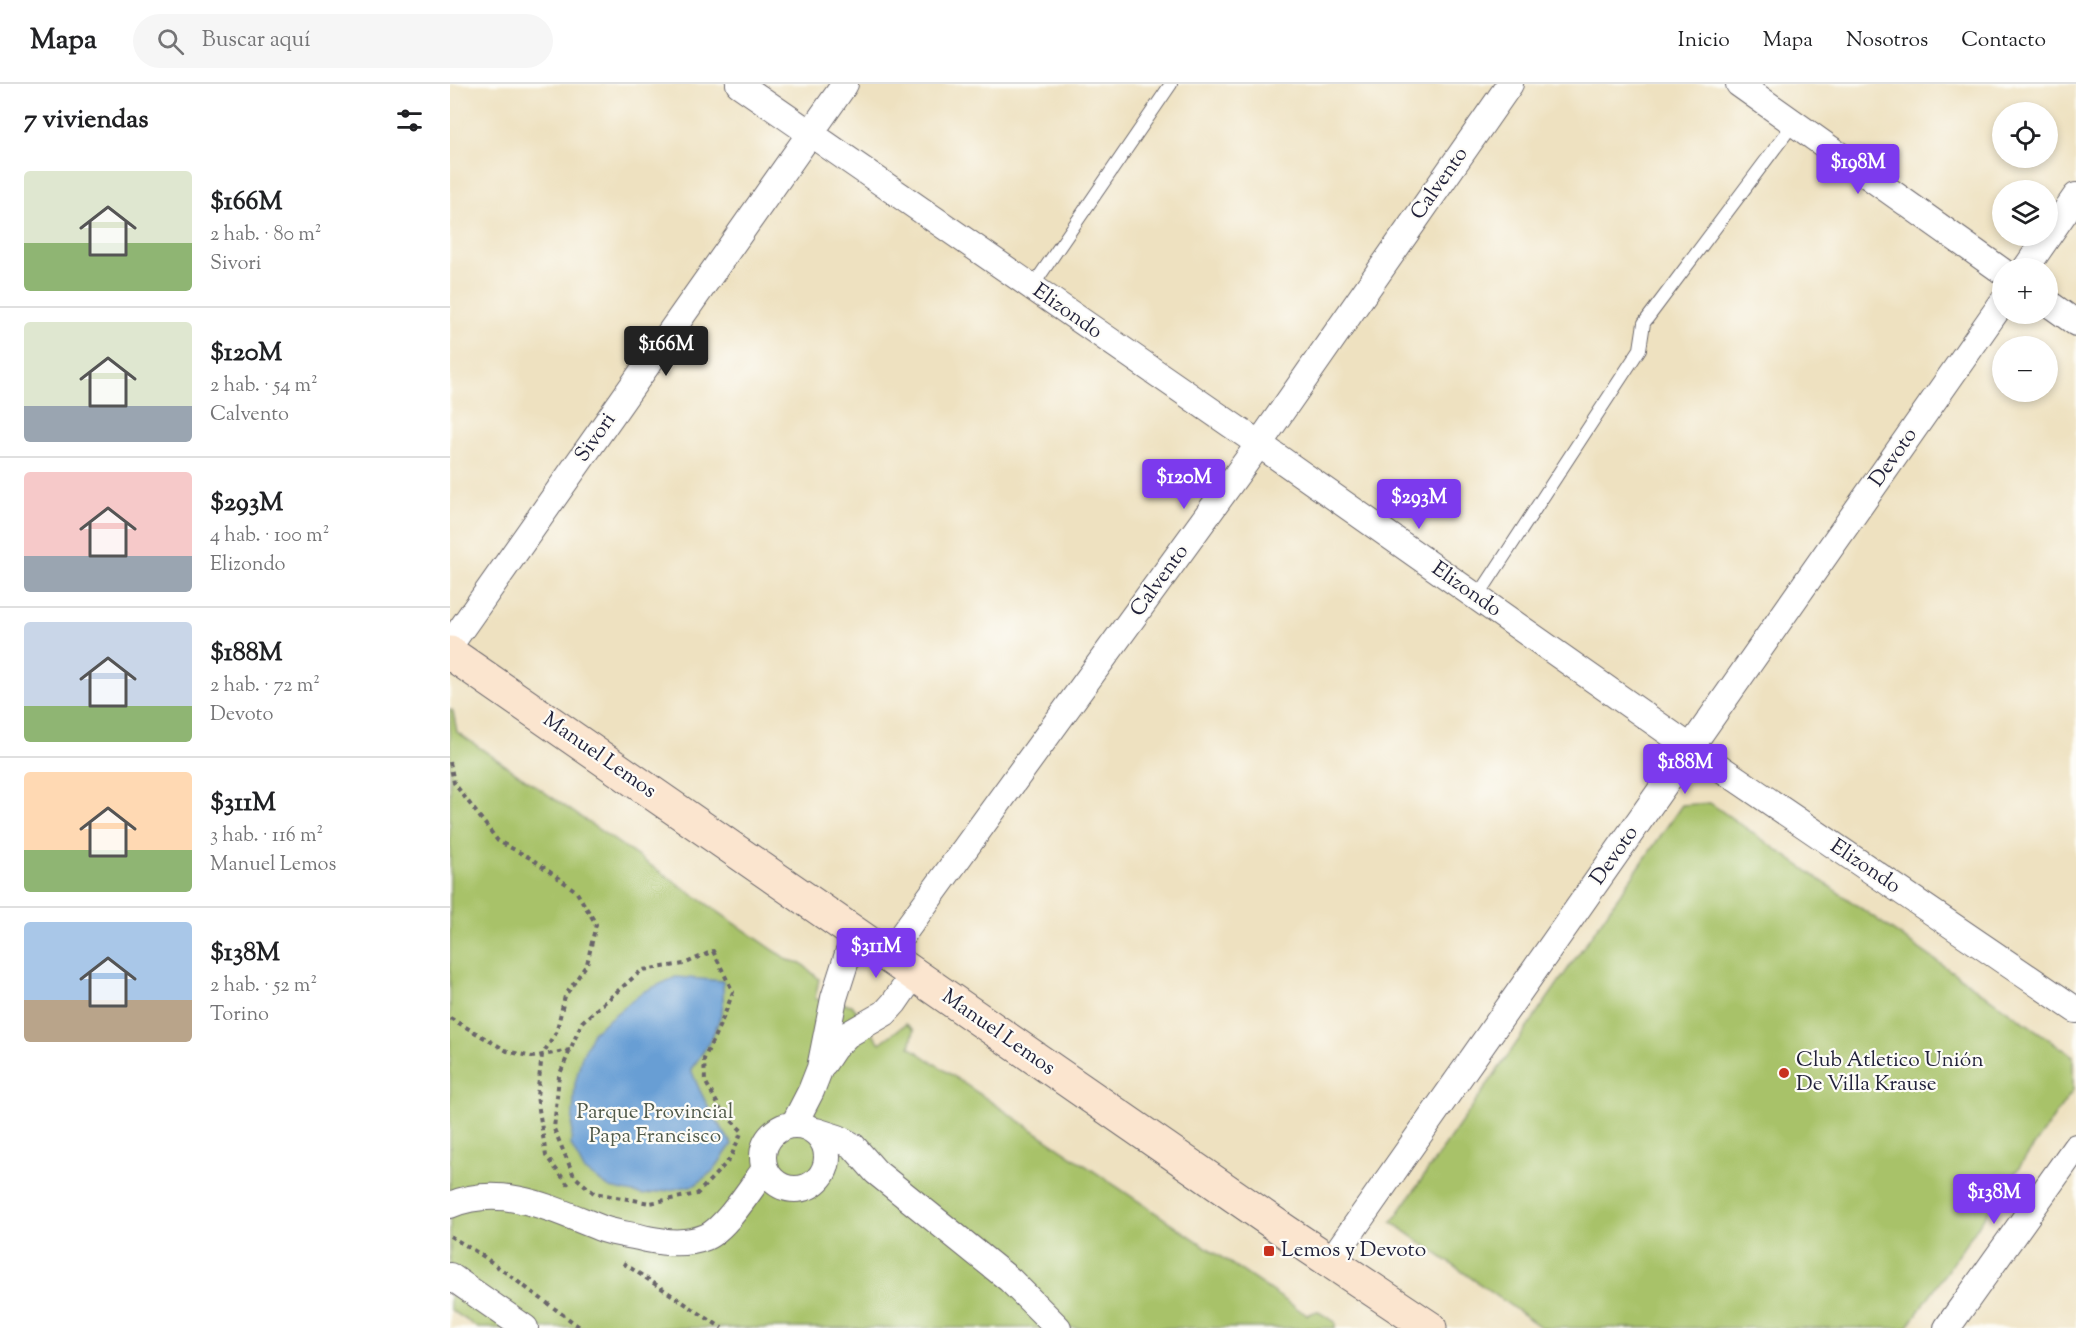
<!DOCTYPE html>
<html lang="es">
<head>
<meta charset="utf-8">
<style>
	body { margin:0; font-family:"Sorts Mill Goudy",serif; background:#f6f6f6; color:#202124; height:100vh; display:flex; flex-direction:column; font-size:22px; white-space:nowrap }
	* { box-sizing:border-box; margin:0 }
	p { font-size:20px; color:#757577 }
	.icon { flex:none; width:33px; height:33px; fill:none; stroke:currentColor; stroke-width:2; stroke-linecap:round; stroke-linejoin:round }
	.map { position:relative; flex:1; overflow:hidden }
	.side { display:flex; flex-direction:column; background:#fff; width:450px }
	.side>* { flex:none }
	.tools { position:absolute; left:1542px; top:18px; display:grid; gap:12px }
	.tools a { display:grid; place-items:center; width:66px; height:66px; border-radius:50%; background:#fff; box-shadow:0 3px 9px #0003; font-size:30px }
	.price { position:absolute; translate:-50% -51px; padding:0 14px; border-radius:6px; background:#7c3aed; color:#fff; font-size:20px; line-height:39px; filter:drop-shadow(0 2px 3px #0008) }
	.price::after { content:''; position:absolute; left:50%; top:36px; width:18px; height:14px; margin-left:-9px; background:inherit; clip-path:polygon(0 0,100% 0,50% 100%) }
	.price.current { background:#222; color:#fff }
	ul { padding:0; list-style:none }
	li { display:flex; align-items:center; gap:18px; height:150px; padding:0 24px }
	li+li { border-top:2px solid #e0e0e0 }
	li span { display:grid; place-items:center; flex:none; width:168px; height:120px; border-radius:6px; color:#555 }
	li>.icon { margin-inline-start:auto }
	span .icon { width:72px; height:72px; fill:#fffc; stroke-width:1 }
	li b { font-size:26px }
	h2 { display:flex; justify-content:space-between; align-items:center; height:72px; padding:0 24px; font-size:26px }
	header { display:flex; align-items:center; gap:36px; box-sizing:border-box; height:84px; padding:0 30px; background:#fff; border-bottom:2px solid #e0e0e0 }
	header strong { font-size:28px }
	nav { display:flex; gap:33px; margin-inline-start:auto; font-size:21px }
	.search { width:420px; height:54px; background:#f6f6f6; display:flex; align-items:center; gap:15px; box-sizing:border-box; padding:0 21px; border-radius:33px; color:#757577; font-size:22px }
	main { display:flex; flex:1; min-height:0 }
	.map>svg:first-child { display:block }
	.green { fill:#a8c269; stroke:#657252; stroke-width:1.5 }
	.water { fill:#679ed4; stroke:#446088; stroke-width:1.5 }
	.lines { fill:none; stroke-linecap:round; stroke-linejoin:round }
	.lane-casing { stroke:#69656a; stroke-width:14 }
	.street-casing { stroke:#69656a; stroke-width:28 }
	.secondary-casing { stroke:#69656a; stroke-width:35 }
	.path { stroke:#69656a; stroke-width:4; stroke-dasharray:4.5 4.5; stroke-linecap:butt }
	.lane { stroke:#fff; stroke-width:12 }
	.street { stroke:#fff; stroke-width:26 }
	.secondary { stroke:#fbe5cf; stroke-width:33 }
	.poi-dot { fill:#c8321e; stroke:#fdfcf7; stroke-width:2 }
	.labels { text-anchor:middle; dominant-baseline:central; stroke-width:4.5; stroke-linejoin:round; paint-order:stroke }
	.street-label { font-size:21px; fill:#22223b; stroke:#fdfcf7 }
	.poi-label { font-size:21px; fill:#22223b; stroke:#fdfcf7; text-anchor:start }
	.park-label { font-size:21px; fill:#515a4b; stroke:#fdfcf7 }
</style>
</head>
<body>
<header>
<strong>Mapa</strong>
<div class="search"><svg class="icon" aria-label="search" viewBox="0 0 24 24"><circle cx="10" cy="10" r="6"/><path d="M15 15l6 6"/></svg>Buscar aquí</div>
<nav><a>Inicio</a><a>Mapa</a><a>Nosotros</a><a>Contacto</a></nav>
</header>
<main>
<section class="side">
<h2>7 viviendas<svg class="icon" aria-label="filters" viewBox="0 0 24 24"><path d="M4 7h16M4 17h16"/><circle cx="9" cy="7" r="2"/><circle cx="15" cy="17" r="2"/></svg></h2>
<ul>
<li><span style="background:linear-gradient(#dfe7d0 60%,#8fb573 0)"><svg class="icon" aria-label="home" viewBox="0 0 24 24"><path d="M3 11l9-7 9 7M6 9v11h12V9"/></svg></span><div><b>$166M</b><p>2 hab. · 80 m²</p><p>Sivori</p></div></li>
<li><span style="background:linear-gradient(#dfe7d0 70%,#9aa5b1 0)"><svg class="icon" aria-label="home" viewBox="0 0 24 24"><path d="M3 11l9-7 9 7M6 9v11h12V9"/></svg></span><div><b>$120M</b><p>2 hab. · 54 m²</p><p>Calvento</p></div></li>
<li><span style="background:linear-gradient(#f6c9c9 70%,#9aa5b1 0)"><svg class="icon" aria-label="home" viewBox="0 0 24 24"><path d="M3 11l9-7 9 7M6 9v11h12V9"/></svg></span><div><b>$293M</b><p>4 hab. · 100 m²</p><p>Elizondo</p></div></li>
<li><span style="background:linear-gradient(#c9d6e8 70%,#8fb573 0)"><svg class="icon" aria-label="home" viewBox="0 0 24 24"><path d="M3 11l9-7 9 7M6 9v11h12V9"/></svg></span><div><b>$188M</b><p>2 hab. · 72 m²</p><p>Devoto</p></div></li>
<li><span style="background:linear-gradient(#ffd9b3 65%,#8fb573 0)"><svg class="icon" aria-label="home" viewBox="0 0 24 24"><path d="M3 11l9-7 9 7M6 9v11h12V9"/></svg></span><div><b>$311M</b><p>3 hab. · 116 m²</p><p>Manuel Lemos</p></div></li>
<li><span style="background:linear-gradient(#a9c7e8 65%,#b9a48a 0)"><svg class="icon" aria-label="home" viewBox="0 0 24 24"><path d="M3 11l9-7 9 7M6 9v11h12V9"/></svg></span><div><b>$138M</b><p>2 hab. · 52 m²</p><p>Torino</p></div></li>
</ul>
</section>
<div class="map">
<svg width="1626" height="1244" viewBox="0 0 1626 1244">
	<rect width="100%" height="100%" fill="#fdfcf7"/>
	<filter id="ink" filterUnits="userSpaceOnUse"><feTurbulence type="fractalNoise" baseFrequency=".0167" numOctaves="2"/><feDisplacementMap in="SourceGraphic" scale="12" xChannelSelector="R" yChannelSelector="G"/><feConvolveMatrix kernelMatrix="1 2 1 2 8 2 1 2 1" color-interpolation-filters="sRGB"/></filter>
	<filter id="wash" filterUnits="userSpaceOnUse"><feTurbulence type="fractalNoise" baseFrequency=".008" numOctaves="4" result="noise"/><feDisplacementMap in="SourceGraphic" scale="24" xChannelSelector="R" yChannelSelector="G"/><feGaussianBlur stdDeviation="1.35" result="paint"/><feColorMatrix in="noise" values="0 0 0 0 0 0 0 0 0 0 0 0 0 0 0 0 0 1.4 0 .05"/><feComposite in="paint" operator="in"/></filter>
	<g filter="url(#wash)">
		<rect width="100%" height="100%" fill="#eee1c0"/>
		<path class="green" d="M0 625 3 627 7 648 338 876 351 879 369 895 365 915 402 921 430 959 456 940 464 946 460 963 857 1231 867 1227 885 1238V1244H28L0 1225Z
			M1260 719 1623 972V1006L1457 1244H1092L942 1138 1232 721Z"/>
		<path class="water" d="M226 893 273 897C273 906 274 917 272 926 267 947 254 968 241 985 251 1013 265 1035 282 1060L264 1086 245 1101 193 1111 160 1104 134 1086 121 1061 125 1000 131 975 143 948 193 908Z"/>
	</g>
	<g filter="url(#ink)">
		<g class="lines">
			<defs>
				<path id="lane" d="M582 203 721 0
					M1027 514 1190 265 1194 239 1344 39"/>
				<path id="street" d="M289 0 809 360 1241 664 1626 926
					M1289 0 1552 187
					M1576 184 1626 112
					M1598 219 1626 239
					M0 561 395 0
					M437 872 809 360 1060 0
					M374 979 384 964 397 951 435 929 444 919 464 890
					M344 1040 361 1007 370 984 384 914 398 870 409 852
					M313 1073a32 32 0 1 1 64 0a32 32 0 1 1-64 0Z
					M366 1047 388 1054 403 1062 426 1088 560 1196 608 1244
					M0 1121C53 1099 104 1126 153 1145 167 1150 183 1151 197 1155 216 1159 237 1161 256 1153 276 1144 301 1104 315 1085
					M880 1178 1552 219
					M0 1192 75 1244
					M1497 1244 1626 1063"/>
				<path id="secondary" d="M0 569 835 1147 980 1244"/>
			</defs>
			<use href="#lane" class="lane-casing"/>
			<use href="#street" class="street-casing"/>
			<use href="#secondary" class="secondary-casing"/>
			<path class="path" d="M0 678 4 699 48 757 82 775 126 807 146 840 137 880 115 912 106 949 92 971 87 1012 96 1072 119 1102
				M263 867 283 908 274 932 254 975 255 997 271 1026 292 1047 280 1075 247 1110 200 1119 144 1109 124 1092 104 1045 109 992 132 938 192 886 234 880Z
				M0 934 57 967 82 973 120 966
				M0 1152 33 1172 131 1244
				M173 1179 272 1244"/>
			<use href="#lane" class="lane"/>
			<use href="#street" class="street"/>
			<use href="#secondary" class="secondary"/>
		</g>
	</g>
	<g class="poi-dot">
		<circle cx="1334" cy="989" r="6"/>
		<rect x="813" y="1161" width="12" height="12" rx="3"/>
	</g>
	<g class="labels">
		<g class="street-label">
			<text transform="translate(990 100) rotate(-55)">Calvento</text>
			<text transform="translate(617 228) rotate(35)">Elizondo</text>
			<text transform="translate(146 354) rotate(-55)">Sivori</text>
			<text transform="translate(1444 374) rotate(-55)">Devoto</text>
			<text transform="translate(710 497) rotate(-54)">Calvento</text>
			<text transform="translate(1016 506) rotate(35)">Elizondo</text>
			<text transform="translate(149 672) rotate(35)">Manuel Lemos</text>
			<text transform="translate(1165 772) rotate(-55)">Devoto</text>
			<text transform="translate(1415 783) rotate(34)">Elizondo</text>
			<text transform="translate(548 949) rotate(35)">Manuel Lemos</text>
		</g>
		<g class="poi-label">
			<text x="1346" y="977">Club Atletico Unión<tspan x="1346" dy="24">De Villa Krause</tspan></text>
			<text x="831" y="1167">Lemos y Devoto</text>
		</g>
		<g class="park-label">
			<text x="205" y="1029">Parque Provincial<tspan x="205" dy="24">Papa Francisco</tspan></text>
		</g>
	</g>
</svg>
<div class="tools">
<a><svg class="icon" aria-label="locate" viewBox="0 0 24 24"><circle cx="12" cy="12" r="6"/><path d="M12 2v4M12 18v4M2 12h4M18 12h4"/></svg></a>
<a><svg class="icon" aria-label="layers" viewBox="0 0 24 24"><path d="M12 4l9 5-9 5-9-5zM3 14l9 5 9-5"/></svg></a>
<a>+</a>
<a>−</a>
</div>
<b class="price" style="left:1408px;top:111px">$198M</b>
<b class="price current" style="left:216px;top:293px">$166M</b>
<b class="price" style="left:734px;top:426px">$120M</b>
<b class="price" style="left:969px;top:446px">$293M</b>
<b class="price" style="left:1235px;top:711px">$188M</b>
<b class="price" style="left:426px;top:895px">$311M</b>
<b class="price" style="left:1544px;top:1141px">$138M</b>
</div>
</main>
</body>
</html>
